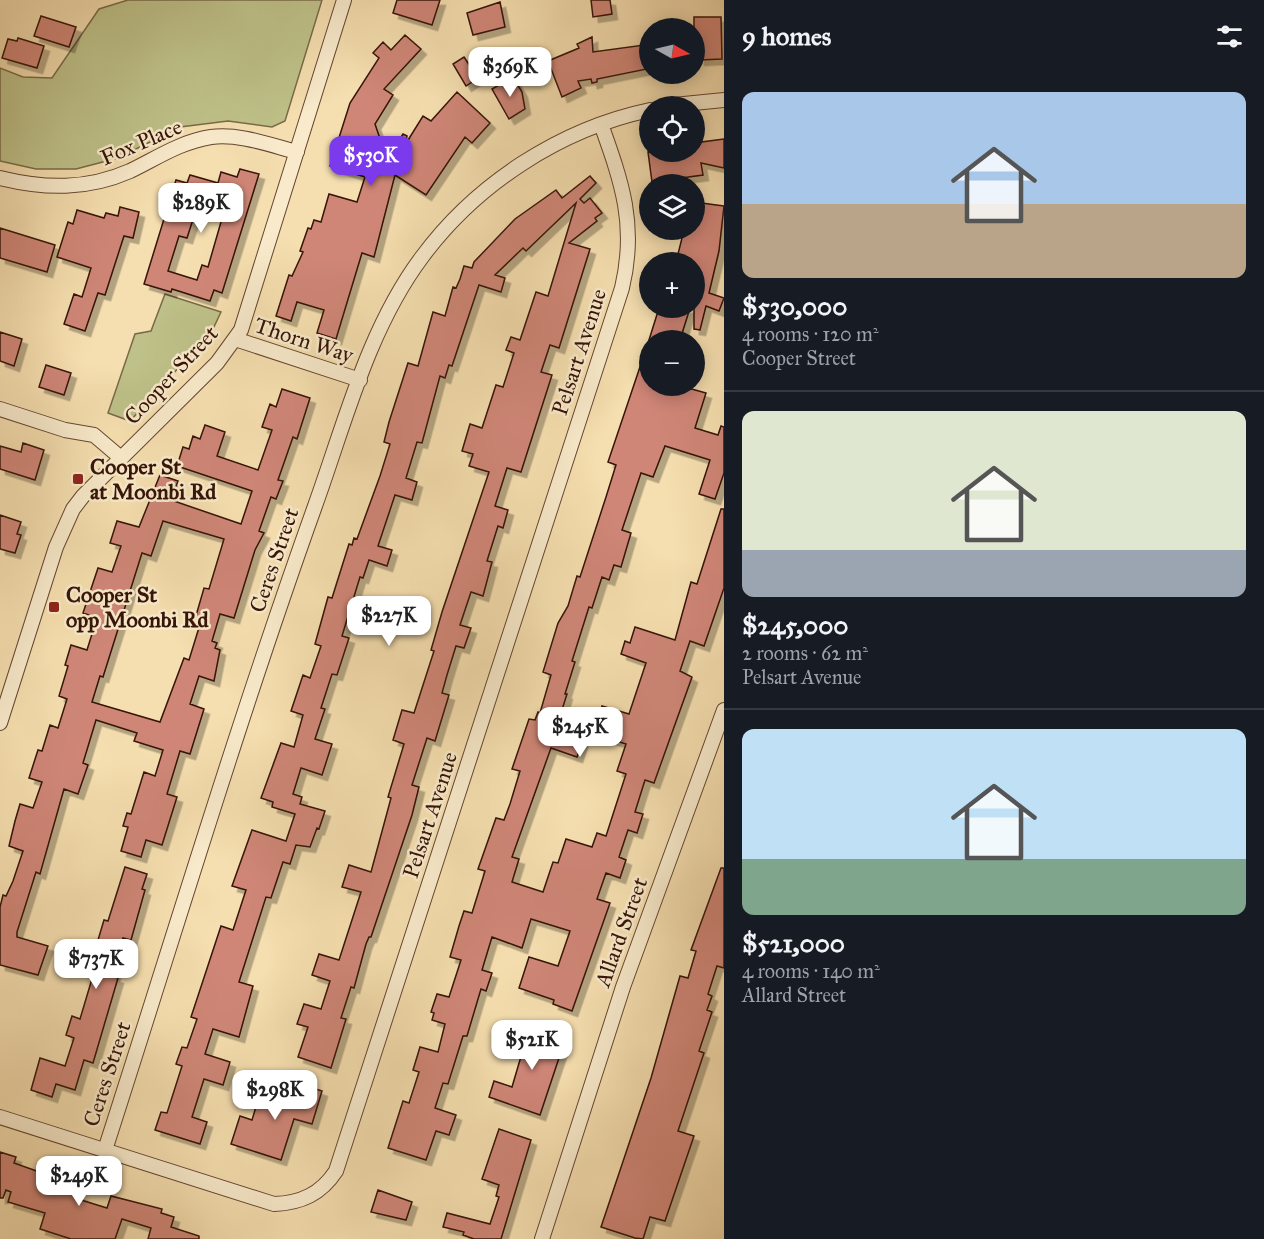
<!DOCTYPE html>
<html lang="en">
<head>
<meta charset="utf-8">
<style>
	body { margin:0; font-family:"IM FELL Great Primer",serif; background:#242831; color:#f1f3f6; height:100vh; display:flex; flex-direction:column; font-size:22px; white-space:nowrap }
	* { box-sizing:border-box; margin:0 }
	p { font-size:20px; color:#9ea1a6 }
	.icon { flex:none; width:33px; height:33px; fill:none; stroke:currentColor; stroke-width:2; stroke-linecap:round; stroke-linejoin:round }
	.map { position:relative; flex:1; overflow:hidden }
	.drawer { display:flex; flex-direction:column; background:#171b24; width:540px }
	.drawer>* { flex:none }
	.needle { width:39px; rotate:98deg }
	.buttons { position:absolute; left:639px; top:18px; display:grid; gap:12px }
	.buttons a { display:grid; place-items:center; width:66px; height:66px; border-radius:50%; background:#171b24; box-shadow:0 3px 15px #0003; font-size:30px }
	.price { position:absolute; translate:-50% -51px; padding:0 14px; border-radius:12px; background:#fff; color:#222; font-size:20px; line-height:39px; filter:drop-shadow(0 2px 3px #0008) }
	.price::after { content:''; position:absolute; left:50%; top:36px; width:18px; height:14px; margin-left:-9px; background:inherit; clip-path:polygon(0 0,100% 0,50% 100%) }
	.price.current { background:#7c3aed; color:#fff }
	ul { padding:0; list-style:none }
	li { display:grid; align-content:center; gap:12px; height:318px; padding:0 18px }
	li+li { border-top:2px solid #363941 }
	li span { display:grid; place-items:center; height:186px; border-radius:12px; color:#555 }
	li>.icon { margin-inline-start:auto }
	span .icon { width:108px; height:108px; fill:#fffc; stroke-width:1 }
	li b { font-size:26px }
	h2 { display:flex; justify-content:space-between; align-items:center; height:72px; padding:0 18px; font-size:26px }
	main { display:flex; flex:1; min-height:0 }
	.map>svg:first-child { display:block }
	.green { fill:#bec189; stroke:#7a6a48; stroke-width:1.5 }
	.building { fill:#cf8677; stroke:#351307; stroke-width:1.5; fill-rule:evenodd; filter:url(#shadow) }
	.lines { fill:none; stroke-linecap:round; stroke-linejoin:round }
	.minor-casing { stroke:#654631; stroke-width:16 }
	.minor { stroke:#f8eacb; stroke-width:14 }
	.poi-dot { fill:#8f2418; stroke:#f8eacb; stroke-width:2 }
	.labels { text-anchor:middle; dominant-baseline:central; stroke-width:5; stroke-linejoin:round; paint-order:stroke }
	.street-label { font-size:22px; fill:#351307; stroke:#f8eacb }
	.poi-label { font-size:22px; font-weight:bold; fill:#351307; stroke:#f8eacb; text-anchor:start }
</style>
</head>
<body>
<main>
<div class="map">
<svg width="724" height="1239" viewBox="0 0 724 1239">
	<defs>
		<filter id="shadow"><feDropShadow dx="5.5" dy="5.5" stdDeviation="0" flood-color="#0004"/></filter>
	</defs>
	<rect width="100%" height="100%" fill="#f5deaf"/>
	<filter id="stains"><feTurbulence type="fractalNoise" baseFrequency=".00333" numOctaves="4"/><feColorMatrix values="0 0 0 0 .2 0 0 0 0 .09 0 0 0 0 .02 0 0 0 .5 -.17"/></filter>
	<radialGradient id="worn" r=".72"><stop offset=".6" stop-color="#630" stop-opacity="0"/><stop offset="1" stop-color="#630" stop-opacity=".3"/></radialGradient>
	<path class="green" d="M128 0H322L285 121 272 127 228 121 180 127 118 158 76 169H36L0 161V68L23 77 52 78 99 9Z
		M165 294 221 312 212 331 130 421 108 413 135 334 151 331Z"/>
	<path class="building" d="M397 0H440L432 25 393 13Z
		M591 0H610L612 14 593 17Z
		M500 2 505 27 473 35 467 13Z
		M41 16 76 27 69 47 34 36Z
		M694 17H721L722 59 699 60V40H694Z
		M405 35 421 49 384 89 393 95 375 124 387 159 403 134 407 136 405 145 423 116 431 121 457 92 490 123 472 143 465 137 426 195 395 175 374 257 362 253 336 339 317 333 324 310 297 302 291 321 276 316 289 275 292 276 303 252 300 251 308 228 311 229 314 220 321 222 329 194 357 202 365 177 330 166 350 103 379 58 373 53 383 42 391 50Z
		M592 37 593 52 644 45 647 69 597 79V82L592 83 591 79 578 81 581 88 562 97 548 61 579 48 577 44Z
		M18 38 44 46 37 68 2 58 8 39 17 41Z
		M464 57 478 78 466 86 453 64Z
		M513 77 522 92 525 109 509 119 492 89Z
		M724 139V168L701 163 703 175 652 182 648 152H694V143Z
		M240 169 259 174 222 293 214 290 210 301 172 289 171 292 144 284 176 180 187 183 190 175 218 183 221 172 237 177ZM197 207 223 215 208 267 202 265 197 280 168 271 179 236 187 238Z
		M590 176 596 183 580 199 584 203 590 198 602 213 595 218 597 221 569 243 590 249 559 348 550 345 541 372 552 375 521 472 507 468 495 506 508 510 503 528 498 526 487 561 492 562 483 596 471 592 460 625 471 628 464 648 456 646 447 675 442 693 449 695 435 741 427 738 412 785 419 787 412 815 371 937H369L366 944 354 988 351 987 341 1018 346 1019 331 1068 298 1057 308 1027 297 1024 304 1004 321 1009 330 981 312 975 319 954 339 960 361 892 342 887 349 865 371 872 391 798 388 797 404 744 393 740 402 710 414 713 434 651 431 650 442 612 489 472 469 466 473 454 462 451 470 424 482 428 496 385 503 387 514 353 506 350 511 337 520 340 536 292 548 296 576 203 526 251 523 248 495 275 505 278 501 292 479 285 452 366 449 365 445 378 440 376 422 443 417 442 406 478 417 482 412 500 395 495 378 546 392 550 387 566 369 560 363 578 360 577 342 636 349 638 337 675 332 674 321 708 325 709 315 739 332 744 322 775 301 768 293 794 302 797 300 804 325 811 319 829 317 828 310 847 296 845 290 864 283 862 271 898 266 897 239 982 253 986 239 1037 213 1029 205 1054 230 1062 223 1085 204 1079 192 1117 207 1122 200 1144 155 1130 161 1112 167 1113 182 1066 176 1064 182 1047 187 1048 197 1019 191 1017 221 926 233 930 246 890 232 886 252 830 286 841 295 814 272 807 273 802 261 798 281 743 294 747 303 715 291 711 303 675 310 678 321 646 315 644 328 597 332 598 349 544 352 545 354 538 357 539 380 476 390 444 384 442 389 422 408 363 418 366 433 312 445 316 453 287 456 288 460 279 464 266 472 268 474 262 515 219 556 190 562 198Z
		M694 202 724 206 719 251 709 293 724 298 719 311 706 306 700 330 694 329V262H676L684 230H694Z
		M120 207 139 212 133 238 124 236 105 295 98 293 85 331 64 324 74 294 82 297 91 268 57 257 68 222 73 224 77 210 104 218 106 213 118 216Z
		M0 228 55 245 47 272 0 258Z
		M659 308H690L680 340H649Z
		M0 332 22 339 14 366 0 361Z
		M646 349H650V386H681L706 393 695 428 718 435 721 426 724 427V473L715 499 699 494 710 460 665 446 653 477 641 473 622 530 631 533 621 567 614 565 609 580 602 577 592 608 589 607 572 661 575 662 565 694H567L555 732 582 742 577 757 551 748 512 857 519 859 512 882 543 892 553 862 558 863 566 839 592 847 597 833 606 836 626 774 617 771 626 744 594 734 602 706 629 714 646 663 621 654 625 641 630 643 635 627 675 640 691 582 697 584 721 509H724V588L704 646 690 641 680 671 692 677 654 783 645 780 635 812 643 814 637 833 628 830 619 857 626 860 620 878 606 873 597 899 610 903 572 1011 553 1004 554 1000 519 988 529 957 558 966 570 931 531 919 522 948 492 937 482 970 492 973 486 991 481 989 467 1036H463L448 1084 443 1083 435 1108 456 1115 449 1135 436 1131 426 1160 388 1148 403 1101 409 1103 419 1072 413 1070 420 1047 438 1052 445 1024 432 1020 434 1013 431 1012 437 994 449 997 461 960 450 957 459 926 464 911 472 913 485 871 478 869 496 818 504 820 510 804 520 771 512 769 529 719 535 720 538 712 540 713 551 675 543 672 558 623 568 606 577 576 580 577 606 497 616 465 608 462Z
		M46 365 71 373 64 395 39 387Z
		M282 389 310 398 297 439 293 437 278 480 283 481 276 499 271 497 259 531 264 533 255 550 234 618 220 614 212 641 217 643 215 648 220 650 214 681 199 676 190 704 204 709 190 754 180 751 167 794 177 797 162 845 146 840 141 857 121 851 128 827 123 826 127 813 131 814 144 772 155 776 163 750 134 741 137 733 96 720 83 763 88 765 78 794 64 789 40 874 36 872 17 932V937L48 946 38 975 0 965V907L3 895 6 896 13 881 23 851 9 846 15 821 20 804 33 808 42 782 29 778 38 750 42 751 50 725 58 728 67 699 59 696 68 666 65 665 71 645 87 650 97 618 83 613 98 568 112 572 121 546 110 543 117 521 139 527 160 475 178 481 171 500 241 524 252 491 177 466 183 447 189 449 193 436 200 439 205 425 225 432 217 456 258 470 272 430 262 427 270 404 276 407ZM163 521 224 539 209 589 204 588 195 619 201 621 189 660 184 658 160 722 92 702 100 676 103 677 142 553 151 556Z
		M23 443 44 450 35 480 0 469V446L21 452Z
		M0 515 21 522 17 534 21 535 15 553 0 549Z
		M125 867 147 874 142 889 145 890 131 940 123 938 115 964 117 965 114 977 118 978 93 1063 84 1060 75 1090 56 1084 52 1097 31 1090 40 1058 65 1066 74 1038 66 1035 72 1016 80 1019 103 942 98 940 104 920 108 921Z
		M721 868H724V968L717 966 708 994 712 996 707 1010 712 1012 699 1051 704 1053 678 1131 694 1136 665 1221 650 1217 643 1239 635 1238 601 1227 651 1078 680 976 688 978 696 951 691 950Z
		M531 1024 557 1032 556 1037 565 1040 540 1115 489 1097 494 1081 512 1087 522 1053 514 1051 519 1036 527 1038Z
		M300 1084 322 1091 312 1124 294 1119 281 1160 231 1144 240 1116 252 1120 261 1090 295 1101Z
		M499 1129 531 1140 501 1239H474L463 1235 464 1232 443 1227 447 1213 490 1224 499 1197 496 1196 499 1185 482 1179Z
		M0 1152 16 1157 14 1163 79 1186 76 1194 82 1196 81 1200 107 1208 111 1196 162 1209 161 1213 174 1217 171 1227 199 1236V1239H148L151 1228 122 1219 115 1239H71L40 1229 45 1213 8 1202 11 1192 6 1190 3 1198H0Z
		M378 1190 412 1202 406 1220 371 1212Z"/>
	<g class="lines">
		<defs>
			<path id="minor" d="M664 106 724 100
				M0 178C45 189 87 190 130 171 157 158 180 142 211 137 238 133 270 145 297 152
				M235 339 360 380
				M0 409 65 430 94 435 121 458
				M0 723 56 547 73 509 83 496 217 363 241 330 344 0
				M0 1117 274 1204C301 1203 321 1194 336 1171L622 288C637 225 622 183 601 124
				M105 1150C174 936 239 718 315 506 345 423 368 329 422 257 476 184 560 129 650 110
				M542 1239 623 987 724 710"/>
		</defs>
		<use href="#minor" class="minor-casing"/>
		<use href="#minor" class="minor"/>
	</g>
	<g class="poi-dot">
		<rect x="72" y="473" width="12" height="12" rx="3"/>
		<rect x="48" y="601" width="12" height="12" rx="3"/>
	</g>
	<g class="labels">
		<g class="street-label">
			<text transform="translate(141 142) rotate(-23)">Fox Place</text>
			<text transform="translate(304 340) rotate(18)">Thorn Way</text>
			<text transform="translate(579 352) rotate(-72)">Pelsart Avenue</text>
			<text transform="translate(171 375) rotate(-47)">Cooper Street</text>
			<text transform="translate(274 560) rotate(-71)">Ceres Street</text>
			<text transform="translate(430 815) rotate(-72)">Pelsart Avenue</text>
			<text transform="translate(621 932) rotate(-70)">Allard Street</text>
			<text transform="translate(107 1074) rotate(-72)">Ceres Street</text>
		</g>
		<g class="poi-label">
			<text x="90" y="466">Cooper St<tspan x="90" dy="25">at Moonbi Rd</tspan></text>
			<text x="66" y="594">Cooper St<tspan x="66" dy="25">opp Moonbi Rd</tspan></text>
		</g>
	</g>
	<rect width="100%" height="100%" filter="url(#stains)"/>
	<rect width="100%" height="100%" fill="url(#worn)"/>
</svg>
<div class="buttons">
<a><svg class="needle" viewBox="-14 -14 28 28"><path d="M0-13l5 13h-10z" fill="#e53935"/><path d="M0 13l5-13h-10z" fill="#9ea1a6"/></svg></a>
<a><svg class="icon" aria-label="locate" viewBox="0 0 24 24"><circle cx="12" cy="12" r="6"/><path d="M12 2v4M12 18v4M2 12h4M18 12h4"/></svg></a>
<a><svg class="icon" aria-label="layers" viewBox="0 0 24 24"><path d="M12 4l9 5-9 5-9-5zM3 14l9 5 9-5"/></svg></a>
<a>+</a>
<a>−</a>
</div>
<b class="price" style="left:510px;top:98px">$369K</b>
<b class="price current" style="left:371px;top:187px">$530K</b>
<b class="price" style="left:201px;top:234px">$289K</b>
<b class="price" style="left:389px;top:647px">$227K</b>
<b class="price" style="left:580px;top:758px">$245K</b>
<b class="price" style="left:96px;top:990px">$737K</b>
<b class="price" style="left:532px;top:1071px">$521K</b>
<b class="price" style="left:275px;top:1121px">$298K</b>
<b class="price" style="left:79px;top:1207px">$249K</b>
</div>
<section class="drawer">
<h2>9 homes<svg class="icon" aria-label="filters" viewBox="0 0 24 24"><path d="M4 7h16M4 17h16"/><circle cx="9" cy="7" r="2"/><circle cx="15" cy="17" r="2"/></svg></h2>
<ul>
<li><span style="background:linear-gradient(#a9c7e8 60%,#b9a48a 0)"><svg class="icon" aria-label="home" viewBox="0 0 24 24"><path d="M3 11l9-7 9 7M6 9v11h12V9"/></svg></span><div><b>$530,000</b><p>4 rooms · 120 m²</p><p>Cooper Street</p></div></li>
<li><span style="background:linear-gradient(#dfe7d0 75%,#9aa5b1 0)"><svg class="icon" aria-label="home" viewBox="0 0 24 24"><path d="M3 11l9-7 9 7M6 9v11h12V9"/></svg></span><div><b>$245,000</b><p>2 rooms · 62 m²</p><p>Pelsart Avenue</p></div></li>
<li><span style="background:linear-gradient(#bfe0f5 70%,#7fa58c 0)"><svg class="icon" aria-label="home" viewBox="0 0 24 24"><path d="M3 11l9-7 9 7M6 9v11h12V9"/></svg></span><div><b>$521,000</b><p>4 rooms · 140 m²</p><p>Allard Street</p></div></li>
</ul>
</section>
</main>
</body>
</html>
